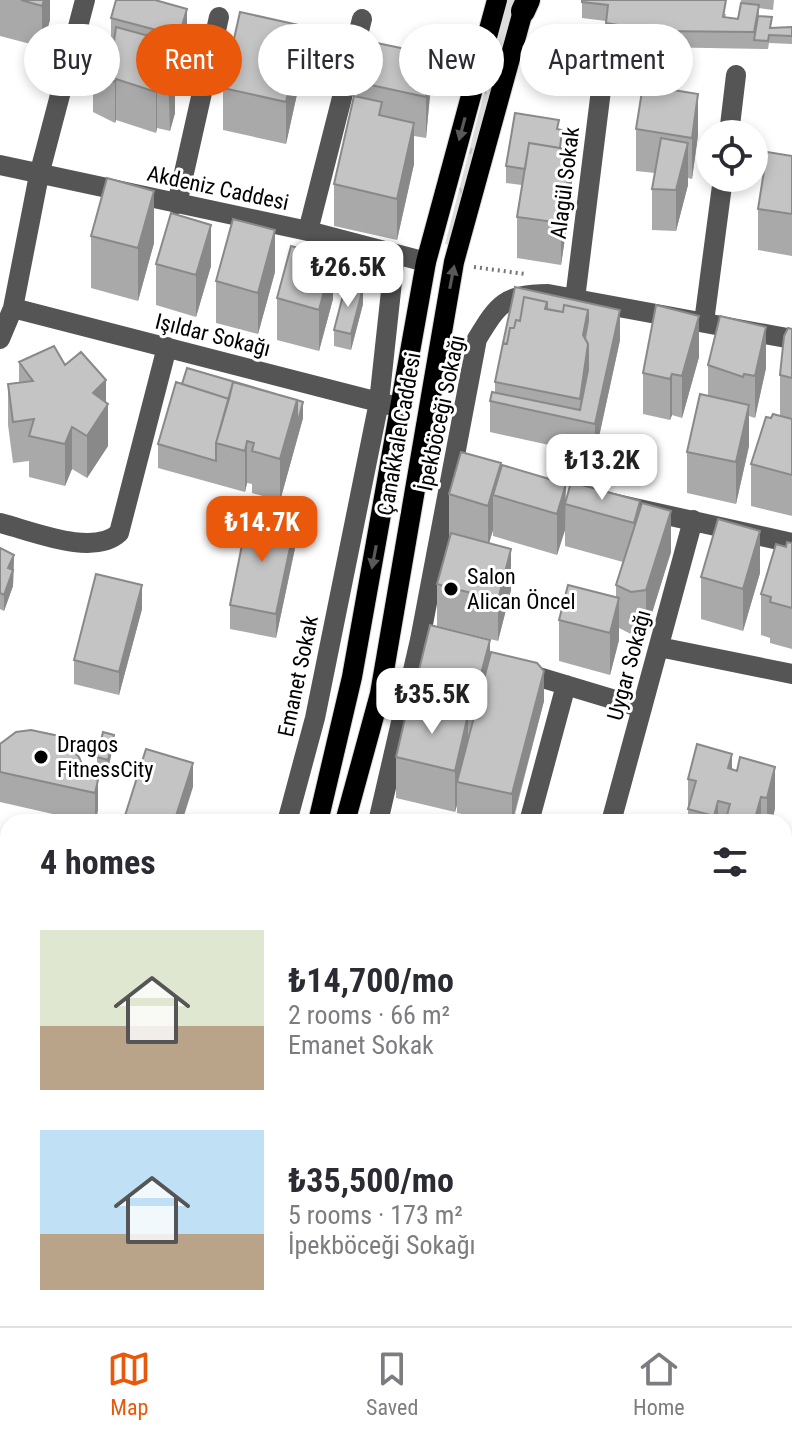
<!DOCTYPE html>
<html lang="en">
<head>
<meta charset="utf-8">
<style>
	body { margin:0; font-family:"Roboto Condensed",sans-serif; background:#f7f7f7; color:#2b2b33; height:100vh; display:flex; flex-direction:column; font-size:30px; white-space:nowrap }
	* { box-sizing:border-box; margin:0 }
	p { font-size:26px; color:#7c7c81 }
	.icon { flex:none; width:44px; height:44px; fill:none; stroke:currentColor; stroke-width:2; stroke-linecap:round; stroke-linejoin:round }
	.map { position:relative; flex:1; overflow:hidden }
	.side { position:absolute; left:0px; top:814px; width:792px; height:512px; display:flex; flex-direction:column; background:#fff; border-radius:24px 24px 0 0; box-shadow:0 4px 12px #0003 }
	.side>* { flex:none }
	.guide { position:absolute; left:24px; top:24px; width:744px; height:72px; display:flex; gap:16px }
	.buttons { position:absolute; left:696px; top:120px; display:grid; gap:16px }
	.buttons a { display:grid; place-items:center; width:72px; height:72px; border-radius:50%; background:#fff; box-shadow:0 4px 12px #0003; font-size:40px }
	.price { position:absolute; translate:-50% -68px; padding:0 18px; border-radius:16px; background:#fff; color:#222; font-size:26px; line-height:52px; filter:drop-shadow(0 2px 4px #0008) }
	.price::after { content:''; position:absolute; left:50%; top:48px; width:24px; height:18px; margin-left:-12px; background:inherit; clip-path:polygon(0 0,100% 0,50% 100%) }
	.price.selected { background:#ea580c; color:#fff }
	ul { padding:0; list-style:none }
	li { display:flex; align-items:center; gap:24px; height:200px; padding:0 40px }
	li span { display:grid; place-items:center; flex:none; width:224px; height:160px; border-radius:0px; color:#555 }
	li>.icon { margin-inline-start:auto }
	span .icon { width:96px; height:96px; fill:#fffc; stroke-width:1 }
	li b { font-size:34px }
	h2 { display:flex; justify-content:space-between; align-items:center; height:96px; padding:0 40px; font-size:34px }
	.tag { padding:0 28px; border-radius:36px; background:#fff; box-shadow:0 4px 12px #0003; font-size:28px; line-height:72px }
	.tag.selected { background:#ea580c; color:#fff }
	.menu { display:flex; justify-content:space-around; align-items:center; height:112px; border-top:2px solid #e1e1e2; background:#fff; font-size:22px; color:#7c7c81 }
	.menu a { display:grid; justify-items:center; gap:4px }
	.menu .selected { color:#ea580c }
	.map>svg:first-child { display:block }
	.grass { fill:url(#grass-tufts) }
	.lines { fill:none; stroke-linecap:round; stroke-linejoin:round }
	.major-casing { stroke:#dbdbdb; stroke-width:22 }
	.highway-casing { stroke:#dbdbdb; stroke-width:26 }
	.path { stroke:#777; stroke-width:4; stroke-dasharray:2 4; stroke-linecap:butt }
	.minor { stroke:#555; stroke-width:20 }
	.major { stroke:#000; stroke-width:20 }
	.highway { stroke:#000; stroke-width:24 }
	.rail-casing { stroke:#000; stroke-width:9 }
	.rail { stroke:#fff; stroke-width:6; stroke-dasharray:18; stroke-linecap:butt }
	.wall { fill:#a9a9a9 }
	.shaded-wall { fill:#898989 }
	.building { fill:#c4c4c4; stroke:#898989; stroke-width:2 }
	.oneway { fill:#595959 }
	.poi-dot { fill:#000; stroke:#fff; stroke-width:3 }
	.labels { text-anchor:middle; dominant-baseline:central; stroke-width:6; stroke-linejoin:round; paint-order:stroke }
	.street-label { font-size:22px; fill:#000; stroke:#fff }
	.poi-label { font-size:22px; fill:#000; stroke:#fff; text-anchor:start }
</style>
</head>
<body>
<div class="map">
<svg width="792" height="1326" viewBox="0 0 792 1326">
	<defs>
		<pattern id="grass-tufts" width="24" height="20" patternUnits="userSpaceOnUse" patternTransform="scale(2)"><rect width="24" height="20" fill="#dcdcdc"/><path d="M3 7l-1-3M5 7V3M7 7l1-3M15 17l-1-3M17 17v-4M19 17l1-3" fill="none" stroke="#bbb"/></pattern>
	</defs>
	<rect width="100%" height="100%" fill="#fff"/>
	<path class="grass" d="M508 0H515L453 245 445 244Z"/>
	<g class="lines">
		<defs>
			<path id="major" d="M318 822 352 677 426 262 497 0
				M345 822 380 694 454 262 523 11
				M0 1136 8 1140
				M0 1162 8 1165
				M417 1318 438 1326
				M507 1318 527 1326
				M141 1326 145 1318
				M170 1326 174 1318"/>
			<path id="highway" d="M523 11 528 0"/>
		</defs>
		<use href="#major" class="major-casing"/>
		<use href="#highway" class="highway-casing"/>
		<path class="path" d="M474 267 525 274"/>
		<path class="minor" d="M729 134 736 75
			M0 165 308 231 426 262
			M177 204 219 17
			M308 231 362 19
			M575 299 603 74
			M13 308 390 405
			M704 322 723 178
			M0 339 13 308 39 175 85 0
			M612 503 792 543
			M0 523C32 531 93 557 119 533L167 347
			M659 647 792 674
			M519 671 642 708
			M287 822 315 718 379 402 395 254
			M378 822 420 640 477 339C499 303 504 295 548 294L792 339
			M529 822 566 685
			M611 822 693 520
			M0 863 8 866
			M784 1227 792 1231
			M104 1326 107 1318"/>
		<use href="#major" class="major"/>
		<use href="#highway" class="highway"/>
		<defs>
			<path id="rail" d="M0 942 8 945
				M784 1256 792 1260
				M784 1271 792 1275
				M784 1289 792 1292"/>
		</defs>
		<use href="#rail" class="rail-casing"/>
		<use href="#rail" class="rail"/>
	</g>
	<path class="wall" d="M0 0H50V20L42 47 0 36Z
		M582 0 726 14 725 17 738 19 741 0H774L773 10 759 8V16L771 28 792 27V44L769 43 768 49 653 47 606 39V21L582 18Z
		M187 9V50L179 78 175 76V113L170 131 157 128 156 133 116 120 115 123 93 112V71L111 54V18Z
		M303 67 286 144 223 130V88Z
		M357 82 430 95 426 138 414 136V164L397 240 334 226V184L357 97Z
		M636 129 698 135 692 179 688 178V185L676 231 652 230V189L655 173 636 171Z
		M562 148 572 191 561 265 517 258V217L522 185 506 183V166Z
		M792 156V256L758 250V209Z
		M91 236 154 243 138 301 91 288Z
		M156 264 211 266 196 317 156 305Z
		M275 272 258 334 216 323V281Z
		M277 298 333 299 319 351 277 340Z
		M363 304 351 350 334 346V330Z
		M792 329V516L751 506V464L771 418 780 416V375Z
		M620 340 595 455 490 432V401L495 393V382Z
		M699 357 682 418 672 415 670 420 643 414V373Z
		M19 362 65 365 106 403 108 446 87 478 72 469 65 486 29 477V461L13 463 8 425V384L19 382Z
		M708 365 766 368 755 418 749 416V446L736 504 687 493V452L708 395Z
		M303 418 280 501 252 493V484L247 483 245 492 158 468V444Z
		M501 469 566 499 640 512 671 552 646 632 631 634 619 628V640L610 675 559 661V620L616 597V585L623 562 565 546V530L557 555 493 536V530L489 543 511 590 498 641 437 626V584L450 536H449V494Z
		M792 543V649L770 643V638L761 635V594L786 547Z
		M0 548 14 555 13 586 4 611 0 609Z
		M295 548 276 638 230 629V605Z
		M760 573 743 631 701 619V577Z
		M142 609 119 695 74 684V660Z
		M490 657 544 701 513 822H502L457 813V805L455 812 396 798V757L417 703V678Z
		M114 743 108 769 97 766V757Z
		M0 744 98 780V810L96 822H88L0 802Z
		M740 757 775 808 772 822H688V779L732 770 737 771Z
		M0 1001 8 1004V1099L0 1096Z
		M0 1186 8 1189V1258L0 1255Z
		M18 1318H88L85 1326H0L18 1324Z"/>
	<path class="shaded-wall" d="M44 0H50V20L42 47V6Z
		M187 9V50L179 78V36Z
		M303 26V67L286 144V102Z
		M171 42V83L175 72V113L170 131 168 70Z
		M430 54V95L426 138V97Z
		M116 79V120L115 123V82Z
		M157 87V128L156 133V92Z
		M698 94V135L692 179V138Z
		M414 123V164L397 240V199Z
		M688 143V185L676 231V190Z
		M572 150V191L561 265V223Z
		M154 191V243L138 301V248Z
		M211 225V266L196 317V275Z
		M275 230V272L258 334V293Z
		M333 257V299L319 351V310Z
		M363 288V304L351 350V334Z
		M588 310V386L580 421 583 335Z
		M620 310V340L595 455V424Z
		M699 316V357L682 418V376Z
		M766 327V368L755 418V376Z
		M672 374V415L670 420V379Z
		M106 380V408L108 404V446L87 478V436L93 393Z
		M297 400 303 402V418L280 501V459Z
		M749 405V446L736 504V462Z
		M72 427V469L65 486V444Z
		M247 441V483L245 492V451Z
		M501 463V497L493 495V530L488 547V506Z
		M566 484 565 530 557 555V514Z
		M640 501V543L634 565V523Z
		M671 511V552L646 632V590Z
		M295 524V548L276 638V614Z
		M760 531V573L743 631V589Z
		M511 549V590L498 641V600Z
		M14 555 13 586 4 611V595L8 568Z
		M142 585V609L119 695V672Z
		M619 598V640L610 675V633Z
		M490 640V682L476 734V693Z
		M544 671V701L512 822V794Z
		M468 715V756L457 782V805L455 812V771Z
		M114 735V743L108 769V760Z
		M732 754V795L728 768Z
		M193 763V787L182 822H174Z
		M775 767V808L772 822H767V798Z
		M98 780V810L95 822V793Z
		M761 797V822H754Z
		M718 801V822H714V816Z
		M79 1318H88L85 1326H77Z
		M232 1318H245V1326H229Z
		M668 1318H677L674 1326H665Z
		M742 1318H752L748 1326H739Z"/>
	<path class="building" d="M21 0H44L42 6Z
		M116 0H155L187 9 179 36 111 18Z
		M582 0H726L723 17 738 19 741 3 759 5 754 32 653 31 606 23 608 5 582 2Z
		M240 12 303 26 286 102 223 88Z
		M758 16 772 17 770 28 792 27V36L769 35 768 41 754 40Z
		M116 27 171 42 168 70 175 72 170 90 157 87 156 92 116 79 115 82 93 71 98 51 112 55Z
		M372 42 430 54 426 97 357 82Z
		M643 85 698 94 692 138 636 129Z
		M354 96 382 102 379 115 414 123 397 199 334 184Z
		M515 113 559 120 557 129 562 130 560 148 529 143 525 169 506 166Z
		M661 138 688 143 676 190 652 189Z
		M529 143 572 150 561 223 517 217Z
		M767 152 792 156V214L758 209Z
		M107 178 154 191 138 248 91 236Z
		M171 213 211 225 196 275 156 264Z
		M233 219 275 230 258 293 216 281Z
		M291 246 333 257 319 310 277 298Z
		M346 284 363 288 351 334 334 330Z
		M515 287 620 310 595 424 490 401 492 392 580 410 588 370V344L585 338 588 321V310L564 305 563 312 547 309V302L524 297 520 321 516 320 514 328H510L507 344 503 343Z
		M524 297 547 302 545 309 563 312 564 305 588 310 583 335 588 344 580 399 495 382 503 343 507 344 510 328H514L516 320 520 321Z
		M656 305 699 316 682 376 672 374 670 379 643 373Z
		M720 316 766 327 755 376 744 374 743 377 708 365Z
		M788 328 792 329V378L780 375 784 336Z
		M54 346 65 365 81 352 106 380 93 393 108 404 87 436 72 427 65 444 29 436 34 419 13 422 8 384 33 381 19 362Z
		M187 368 276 394 233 382 229 399 182 384Z
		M176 382 229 399 216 443V461L158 444Z
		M233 382 297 400 280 459 252 451 254 443 247 441 245 451 216 443Z
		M700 394 749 405 736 462 687 452Z
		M297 400 303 402 297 425Z
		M773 414 792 419V475L751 464 766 417 771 418Z
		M461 452 501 463 488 506 449 494Z
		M502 465 566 484 557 514 493 495Z
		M571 482 640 501 634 523 565 504Z
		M642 503 671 511 646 590 631 592 616 585Z
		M248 515 295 524 276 614 230 605Z
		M718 519 760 531 743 589 701 577Z
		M451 533 511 549 498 600 437 584Z
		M787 542 792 543V608L770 602 771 597 761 594 776 544 786 547Z
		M0 548 14 555 8 568 13 570 4 595 0 593Z
		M96 574 142 585 119 672 74 660Z
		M568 585 619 598 610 633 559 620Z
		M430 625 490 640 476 693 417 678Z
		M491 652 537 663 544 671 512 794 457 782Z
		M409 701 468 715 455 771 396 757Z
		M31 730 59 736 79 757 87 776 98 780 95 793 0 772V744L16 732Z
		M103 732 114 735 108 760 97 757Z
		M697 744 732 754 728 768 737 771 740 757 775 767 767 798 761 797 754 822H735L726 819 730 804 718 801 714 816 688 809 696 781 688 779Z
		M146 749 193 763 174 822H123Z
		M0 1001 8 1004V1069L0 1066Z
		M0 1186 8 1189V1242L0 1239Z
		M0 1318 22 1326 24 1319 39 1326H0Z
		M61 1318H79L77 1324Z
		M189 1318H232L229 1326H186Z
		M256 1318H299L321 1326H253Z
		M607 1318H668L665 1326H604Z
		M684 1318H742L739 1326H681Z
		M761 1322 773 1326H760Z"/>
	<defs><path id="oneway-solid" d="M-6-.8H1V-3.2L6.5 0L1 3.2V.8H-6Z" transform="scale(2)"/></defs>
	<g class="oneway">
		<use href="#oneway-solid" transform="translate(462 129) rotate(105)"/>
		<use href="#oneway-solid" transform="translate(452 277) rotate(-79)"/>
		<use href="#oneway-solid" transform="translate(374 557) rotate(101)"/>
	</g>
	<g class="poi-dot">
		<circle cx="451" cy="589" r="8"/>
		<circle cx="41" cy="757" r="8"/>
	</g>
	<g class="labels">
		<g class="street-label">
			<text transform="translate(565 183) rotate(-83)">Alagül Sokak</text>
			<text transform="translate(218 188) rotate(12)">Akdeniz Caddesi</text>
			<text transform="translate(213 335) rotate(14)">Işıldar Sokağı</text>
			<text transform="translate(441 413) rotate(-78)">İpekböceği Sokağı</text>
			<text transform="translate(399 434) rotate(-80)">Çanakkale Caddesi</text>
			<text transform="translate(629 665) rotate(-75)">Uygar Sokağı</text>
			<text transform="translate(298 676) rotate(-78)">Emanet Sokak</text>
		</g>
		<g class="poi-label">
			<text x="467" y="576">Salon<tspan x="467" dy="25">Alican Öncel</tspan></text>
			<text x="57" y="744">Dragos<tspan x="57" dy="25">FitnessCity</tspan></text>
		</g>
	</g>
</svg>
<div class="buttons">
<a><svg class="icon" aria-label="locate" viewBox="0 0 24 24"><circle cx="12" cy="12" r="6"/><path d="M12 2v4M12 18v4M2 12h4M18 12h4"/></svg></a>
</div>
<b class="price" style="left:348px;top:309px">₺26.5K</b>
<b class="price" style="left:602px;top:502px">₺13.2K</b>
<b class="price selected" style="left:262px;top:564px">₺14.7K</b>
<b class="price" style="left:432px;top:736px">₺35.5K</b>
<div class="guide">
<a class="tag">Buy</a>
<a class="tag selected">Rent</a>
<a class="tag">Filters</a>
<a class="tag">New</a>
<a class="tag">Apartment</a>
</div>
<section class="side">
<h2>4 homes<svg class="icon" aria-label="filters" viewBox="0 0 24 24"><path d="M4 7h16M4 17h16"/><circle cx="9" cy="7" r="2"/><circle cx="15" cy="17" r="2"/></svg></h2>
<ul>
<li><span style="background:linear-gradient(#dfe7d0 60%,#b9a48a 0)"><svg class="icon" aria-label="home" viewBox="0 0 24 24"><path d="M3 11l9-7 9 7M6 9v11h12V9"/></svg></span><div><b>₺14,700/mo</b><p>2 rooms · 66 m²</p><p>Emanet Sokak</p></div></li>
<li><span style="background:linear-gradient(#bfe0f5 65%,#b9a48a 0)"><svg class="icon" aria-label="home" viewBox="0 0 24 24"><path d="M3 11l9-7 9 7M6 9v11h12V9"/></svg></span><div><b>₺35,500/mo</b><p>5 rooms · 173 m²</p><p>İpekböceği Sokağı</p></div></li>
</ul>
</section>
</div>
<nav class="menu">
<a class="selected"><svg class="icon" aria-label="map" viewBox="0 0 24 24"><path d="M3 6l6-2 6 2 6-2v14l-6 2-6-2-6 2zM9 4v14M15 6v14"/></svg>Map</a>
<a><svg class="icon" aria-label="saved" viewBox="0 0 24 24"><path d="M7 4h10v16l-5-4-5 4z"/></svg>Saved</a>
<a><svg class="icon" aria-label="home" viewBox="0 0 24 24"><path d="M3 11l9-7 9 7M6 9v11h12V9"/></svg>Home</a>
</nav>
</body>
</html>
